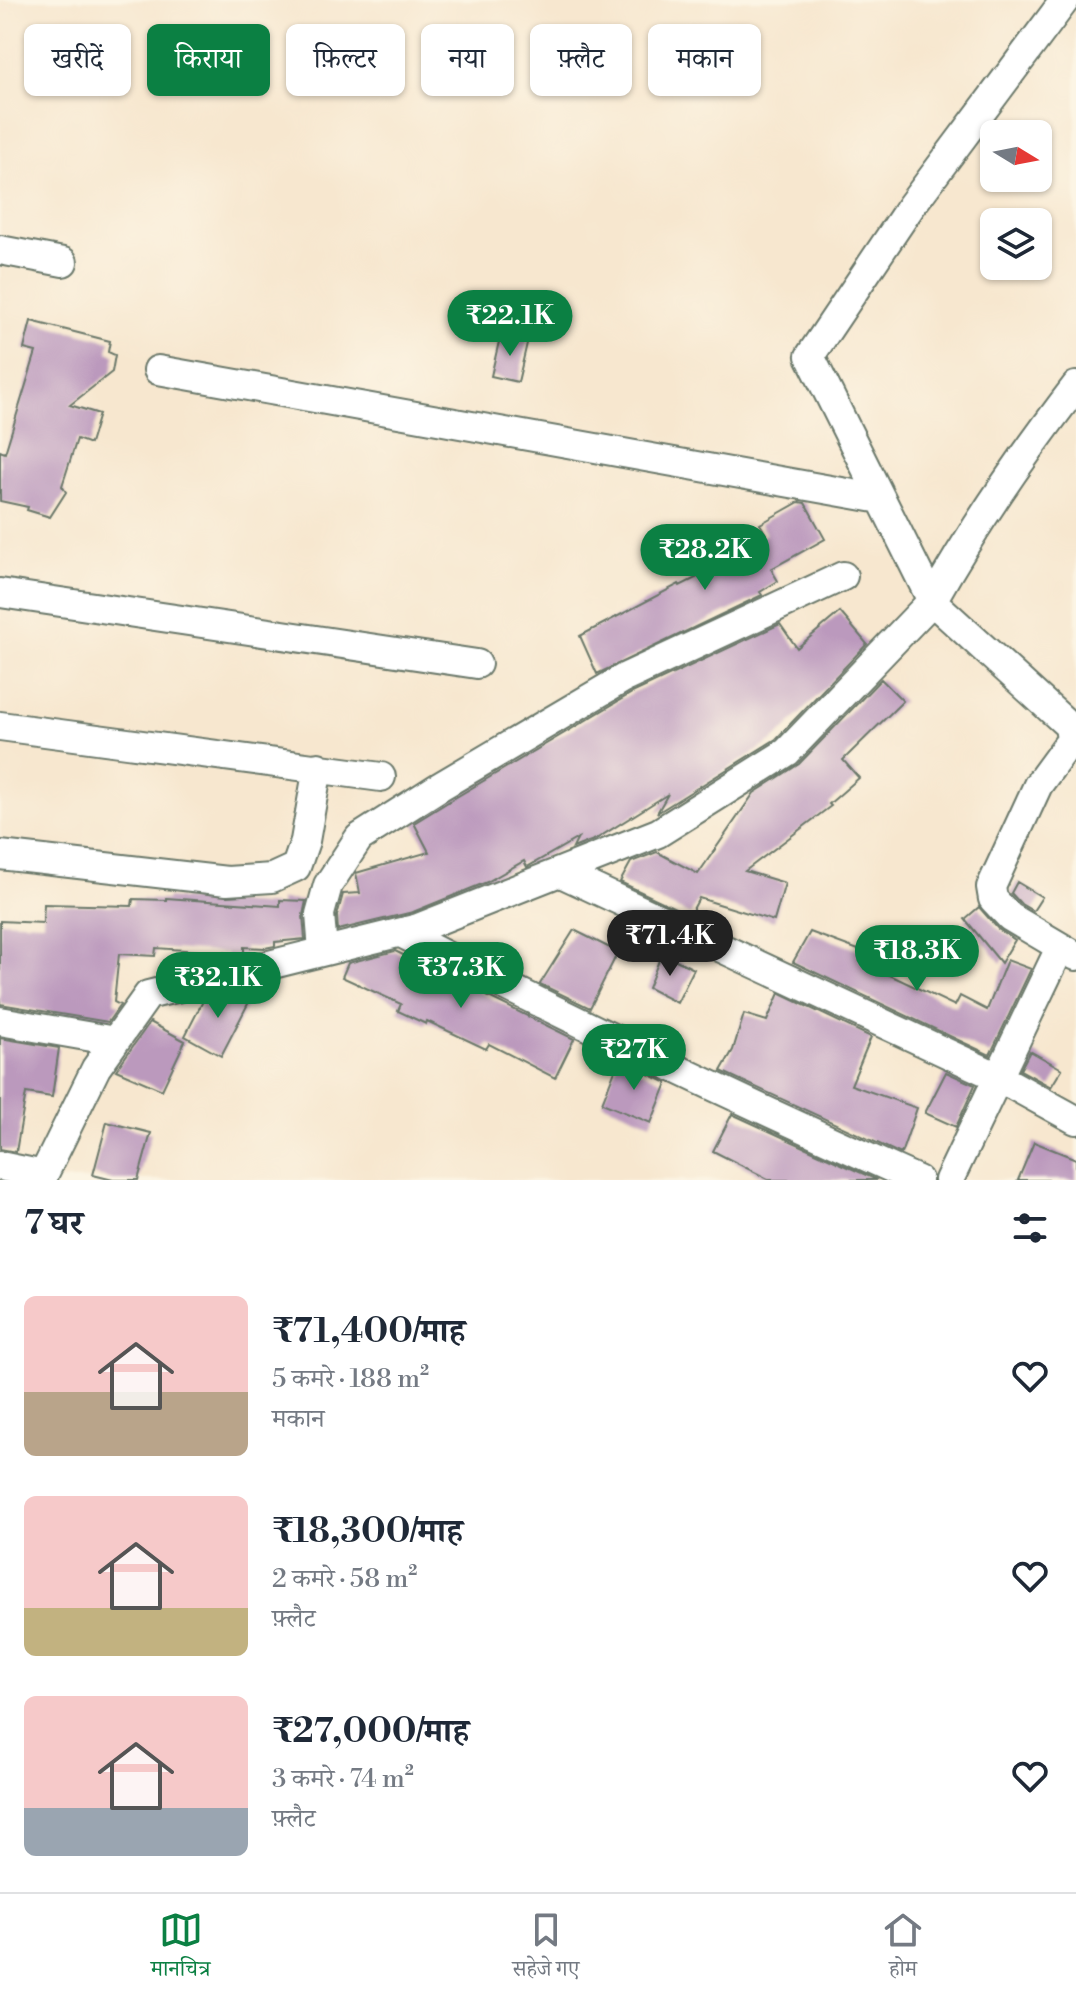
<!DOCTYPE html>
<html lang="hi">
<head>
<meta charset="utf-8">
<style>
	body { margin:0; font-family:"Libre Bodoni","Noto Serif Devanagari",serif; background:#f6f6f7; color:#1f2937; height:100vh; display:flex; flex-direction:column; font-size:30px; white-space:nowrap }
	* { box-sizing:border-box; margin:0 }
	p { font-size:26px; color:#747a83 }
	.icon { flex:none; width:44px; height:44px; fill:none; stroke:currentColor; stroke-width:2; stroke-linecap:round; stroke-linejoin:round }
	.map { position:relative; height:1180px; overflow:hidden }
	.drawer { display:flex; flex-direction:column; background:#fff; flex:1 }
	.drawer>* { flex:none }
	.guide { position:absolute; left:24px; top:24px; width:1028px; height:72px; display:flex; gap:16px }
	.needle { width:52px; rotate:100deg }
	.buttons { position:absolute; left:980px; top:120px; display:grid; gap:16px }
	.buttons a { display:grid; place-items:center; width:72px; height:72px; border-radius:12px; background:#fff; box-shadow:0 2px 6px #0004; font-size:40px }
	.price { position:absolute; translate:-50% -68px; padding:0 18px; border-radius:28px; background:#0b8043; color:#fff; font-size:26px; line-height:52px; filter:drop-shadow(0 2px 4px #0008) }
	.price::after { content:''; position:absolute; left:50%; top:48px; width:24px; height:18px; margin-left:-12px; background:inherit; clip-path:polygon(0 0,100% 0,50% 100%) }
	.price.selected { background:#222; color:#fff }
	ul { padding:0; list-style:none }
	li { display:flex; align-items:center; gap:24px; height:200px; padding:0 24px }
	li span { display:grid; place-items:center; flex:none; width:224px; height:160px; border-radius:12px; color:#555 }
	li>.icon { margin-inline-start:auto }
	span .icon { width:96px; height:96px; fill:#fffc; stroke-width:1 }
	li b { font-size:34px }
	h2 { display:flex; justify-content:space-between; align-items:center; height:96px; padding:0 24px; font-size:34px }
	.tag { padding:0 28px; border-radius:12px; background:#fff; box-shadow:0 2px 6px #0004; font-size:28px; line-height:72px }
	.tag.selected { background:#0b8043; color:#fff }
	.dock { display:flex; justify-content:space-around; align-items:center; height:112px; border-top:2px solid #e0e1e3; background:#fff; font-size:22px; color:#747a83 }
	.dock a { display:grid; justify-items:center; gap:4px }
	.dock .selected { color:#0b8043 }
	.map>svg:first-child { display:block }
	.building { fill:#bb99bd }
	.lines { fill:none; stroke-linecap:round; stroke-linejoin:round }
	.street-casing { stroke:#6b786a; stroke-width:32 }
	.street { stroke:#fff; stroke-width:28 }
</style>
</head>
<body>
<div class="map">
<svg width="1076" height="1180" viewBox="0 0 1076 1180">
	<rect width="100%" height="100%" fill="#fcf5e5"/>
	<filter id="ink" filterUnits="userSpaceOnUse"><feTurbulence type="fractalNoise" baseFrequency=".0125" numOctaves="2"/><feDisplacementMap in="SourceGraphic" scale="16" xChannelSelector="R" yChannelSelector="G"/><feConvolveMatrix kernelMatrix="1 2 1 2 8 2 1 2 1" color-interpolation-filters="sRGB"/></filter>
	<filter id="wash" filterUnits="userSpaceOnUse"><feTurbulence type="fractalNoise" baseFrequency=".006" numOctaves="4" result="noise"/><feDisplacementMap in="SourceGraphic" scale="32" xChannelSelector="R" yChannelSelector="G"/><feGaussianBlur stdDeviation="1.8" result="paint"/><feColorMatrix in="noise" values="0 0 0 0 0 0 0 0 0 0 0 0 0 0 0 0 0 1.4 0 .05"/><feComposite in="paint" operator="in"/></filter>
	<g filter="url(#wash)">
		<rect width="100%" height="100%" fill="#f7e7cf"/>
		<g id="blocks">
			<path class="building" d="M31 321 110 341 108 352 115 355 112 372 70 405 99 414 90 444 77 439 62 486 66 492 50 517 27 510 28 507 0 501V451L5 453 36 352 24 349Z
				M501 333 528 339 518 382 491 376Z
				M799 502 805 503 825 539 771 569 778 581 760 592 762 595 597 674 580 636 679 584 680 586 710 571 766 534 760 524Z
				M840 612 867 644 776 739 657 813 668 794 596 839 573 848 578 838 527 867 524 861 487 882 413 912 338 930 337 916 343 894 360 893 356 873 429 852 414 823 448 802 632 693 780 624 797 648Z
				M881 679 903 701 843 760 859 778 829 804 831 806 745 871 785 883 774 921 699 898 690 915 620 882 631 862 657 852 698 874 754 793 799 764Z
				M1017 882 1042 897 1033 911 1021 904 1011 893Z
				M166 898 280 906V900L306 901 303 915 305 939 275 942V946L265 948 244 947V954L225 958 227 953 156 948 155 956 119 954 114 1002 120 1005 108 1022 0 1004V921L43 923 44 904 132 906 133 899 166 900Z
				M979 907 998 929 1015 940 1001 963 965 919Z
				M574 930 618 952 590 1008 540 984Z
				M810 932 864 952 860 961 955 1006 960 996 987 1010 1007 960 1031 969 990 1055 793 962Z
				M395 951 574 1039 555 1078 489 1044 486 1049 427 1021 426 1024 398 1011 401 1004 342 977 348 963Z
				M662 953 694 969 677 1003 648 988Z
				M242 989 241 993 251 998 221 1056 185 1036 204 999Z
				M779 993 871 1037 851 1085 917 1108 901 1154 721 1071 733 1050 744 1014 767 1021Z
				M150 1022 185 1041 162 1090 116 1070Z
				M0 1038 59 1048 52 1097 26 1093 16 1152 0 1149Z
				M1030 1051 1062 1069 1051 1087 1020 1070Z
				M619 1060 667 1083 651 1123 602 1103Z
				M946 1072 975 1085 956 1127 925 1113Z
				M732 1114 780 1136 877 1180H770L713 1151Z
				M107 1122 151 1133 138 1180H113L93 1175Z
				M1034 1142 1076 1159V1180H1018Z"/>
		</g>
	</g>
	<g filter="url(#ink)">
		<use href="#blocks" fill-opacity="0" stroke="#6b786a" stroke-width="2"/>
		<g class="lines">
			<defs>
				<path id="street" d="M1065 0 911 206 810 356 932 601C974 526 1023 455 1076 386
					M0 250 63 262
					M158 370 881 499
					M0 593 477 664
					M0 726 381 777
					M0 855 227 881 272 878 296 867 305 841 318 767
					M561 873 998 1077 1076 1120
					M401 933C571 1020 743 1102 918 1180
					M323 951 320 914 328 885 359 838 439 787 624 678 843 576
					M0 1021 115 1041
					M0 1166 44 1175
					M41 1180 96 1068 148 995 418 928 658 833 787 752 932 601 1069 726 1071 740 1038 785 991 887 993 899 1010 917 1076 956
					M949 1180 1060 948"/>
			</defs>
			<use href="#street" class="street-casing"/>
			<use href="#street" class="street"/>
		</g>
	</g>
</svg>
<div class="buttons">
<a><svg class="needle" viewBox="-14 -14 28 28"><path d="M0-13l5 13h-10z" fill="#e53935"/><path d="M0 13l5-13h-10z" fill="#747a83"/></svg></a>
<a><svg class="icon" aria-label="layers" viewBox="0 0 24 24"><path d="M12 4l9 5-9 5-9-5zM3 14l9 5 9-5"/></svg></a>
</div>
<b class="price" style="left:510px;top:358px">₹22.1K</b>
<b class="price" style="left:705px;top:592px">₹28.2K</b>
<b class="price selected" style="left:670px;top:978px">₹71.4K</b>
<b class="price" style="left:917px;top:993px">₹18.3K</b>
<b class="price" style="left:461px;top:1010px">₹37.3K</b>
<b class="price" style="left:218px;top:1020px">₹32.1K</b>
<b class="price" style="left:634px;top:1092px">₹27K</b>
<div class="guide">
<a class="tag">खरीदें</a>
<a class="tag selected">किराया</a>
<a class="tag">फ़िल्टर</a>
<a class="tag">नया</a>
<a class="tag">फ़्लैट</a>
<a class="tag">मकान</a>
</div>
</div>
<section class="drawer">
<h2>7 घर<svg class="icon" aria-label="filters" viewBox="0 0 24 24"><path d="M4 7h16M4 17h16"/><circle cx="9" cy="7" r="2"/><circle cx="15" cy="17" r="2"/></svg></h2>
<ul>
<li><span style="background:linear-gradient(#f6c9c9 60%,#b9a48a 0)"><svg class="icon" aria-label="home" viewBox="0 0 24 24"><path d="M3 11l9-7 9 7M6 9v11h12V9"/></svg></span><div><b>₹71,400/माह</b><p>5 कमरे · 188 m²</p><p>मकान</p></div><svg class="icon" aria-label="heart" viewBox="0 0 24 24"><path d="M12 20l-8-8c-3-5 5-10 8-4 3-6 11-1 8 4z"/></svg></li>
<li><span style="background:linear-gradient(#f6c9c9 70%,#c2b280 0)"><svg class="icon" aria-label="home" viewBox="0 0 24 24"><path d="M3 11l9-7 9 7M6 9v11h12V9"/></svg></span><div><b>₹18,300/माह</b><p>2 कमरे · 58 m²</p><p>फ़्लैट</p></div><svg class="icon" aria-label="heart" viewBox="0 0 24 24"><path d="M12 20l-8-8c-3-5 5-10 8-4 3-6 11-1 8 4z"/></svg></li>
<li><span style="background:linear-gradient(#f6c9c9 70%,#9aa5b1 0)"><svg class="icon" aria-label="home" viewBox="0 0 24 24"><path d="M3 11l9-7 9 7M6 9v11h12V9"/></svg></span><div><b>₹27,000/माह</b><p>3 कमरे · 74 m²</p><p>फ़्लैट</p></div><svg class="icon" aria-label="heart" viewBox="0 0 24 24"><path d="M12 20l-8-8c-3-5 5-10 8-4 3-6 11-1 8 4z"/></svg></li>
</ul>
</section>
<nav class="dock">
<a class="selected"><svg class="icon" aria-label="map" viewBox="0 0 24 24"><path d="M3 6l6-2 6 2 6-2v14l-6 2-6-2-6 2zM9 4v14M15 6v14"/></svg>मानचित्र</a>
<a><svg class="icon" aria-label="saved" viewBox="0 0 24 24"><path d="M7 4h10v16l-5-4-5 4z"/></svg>सहेजे गए</a>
<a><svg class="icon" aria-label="home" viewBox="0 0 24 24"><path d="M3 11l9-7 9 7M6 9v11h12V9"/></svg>होम</a>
</nav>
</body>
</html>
